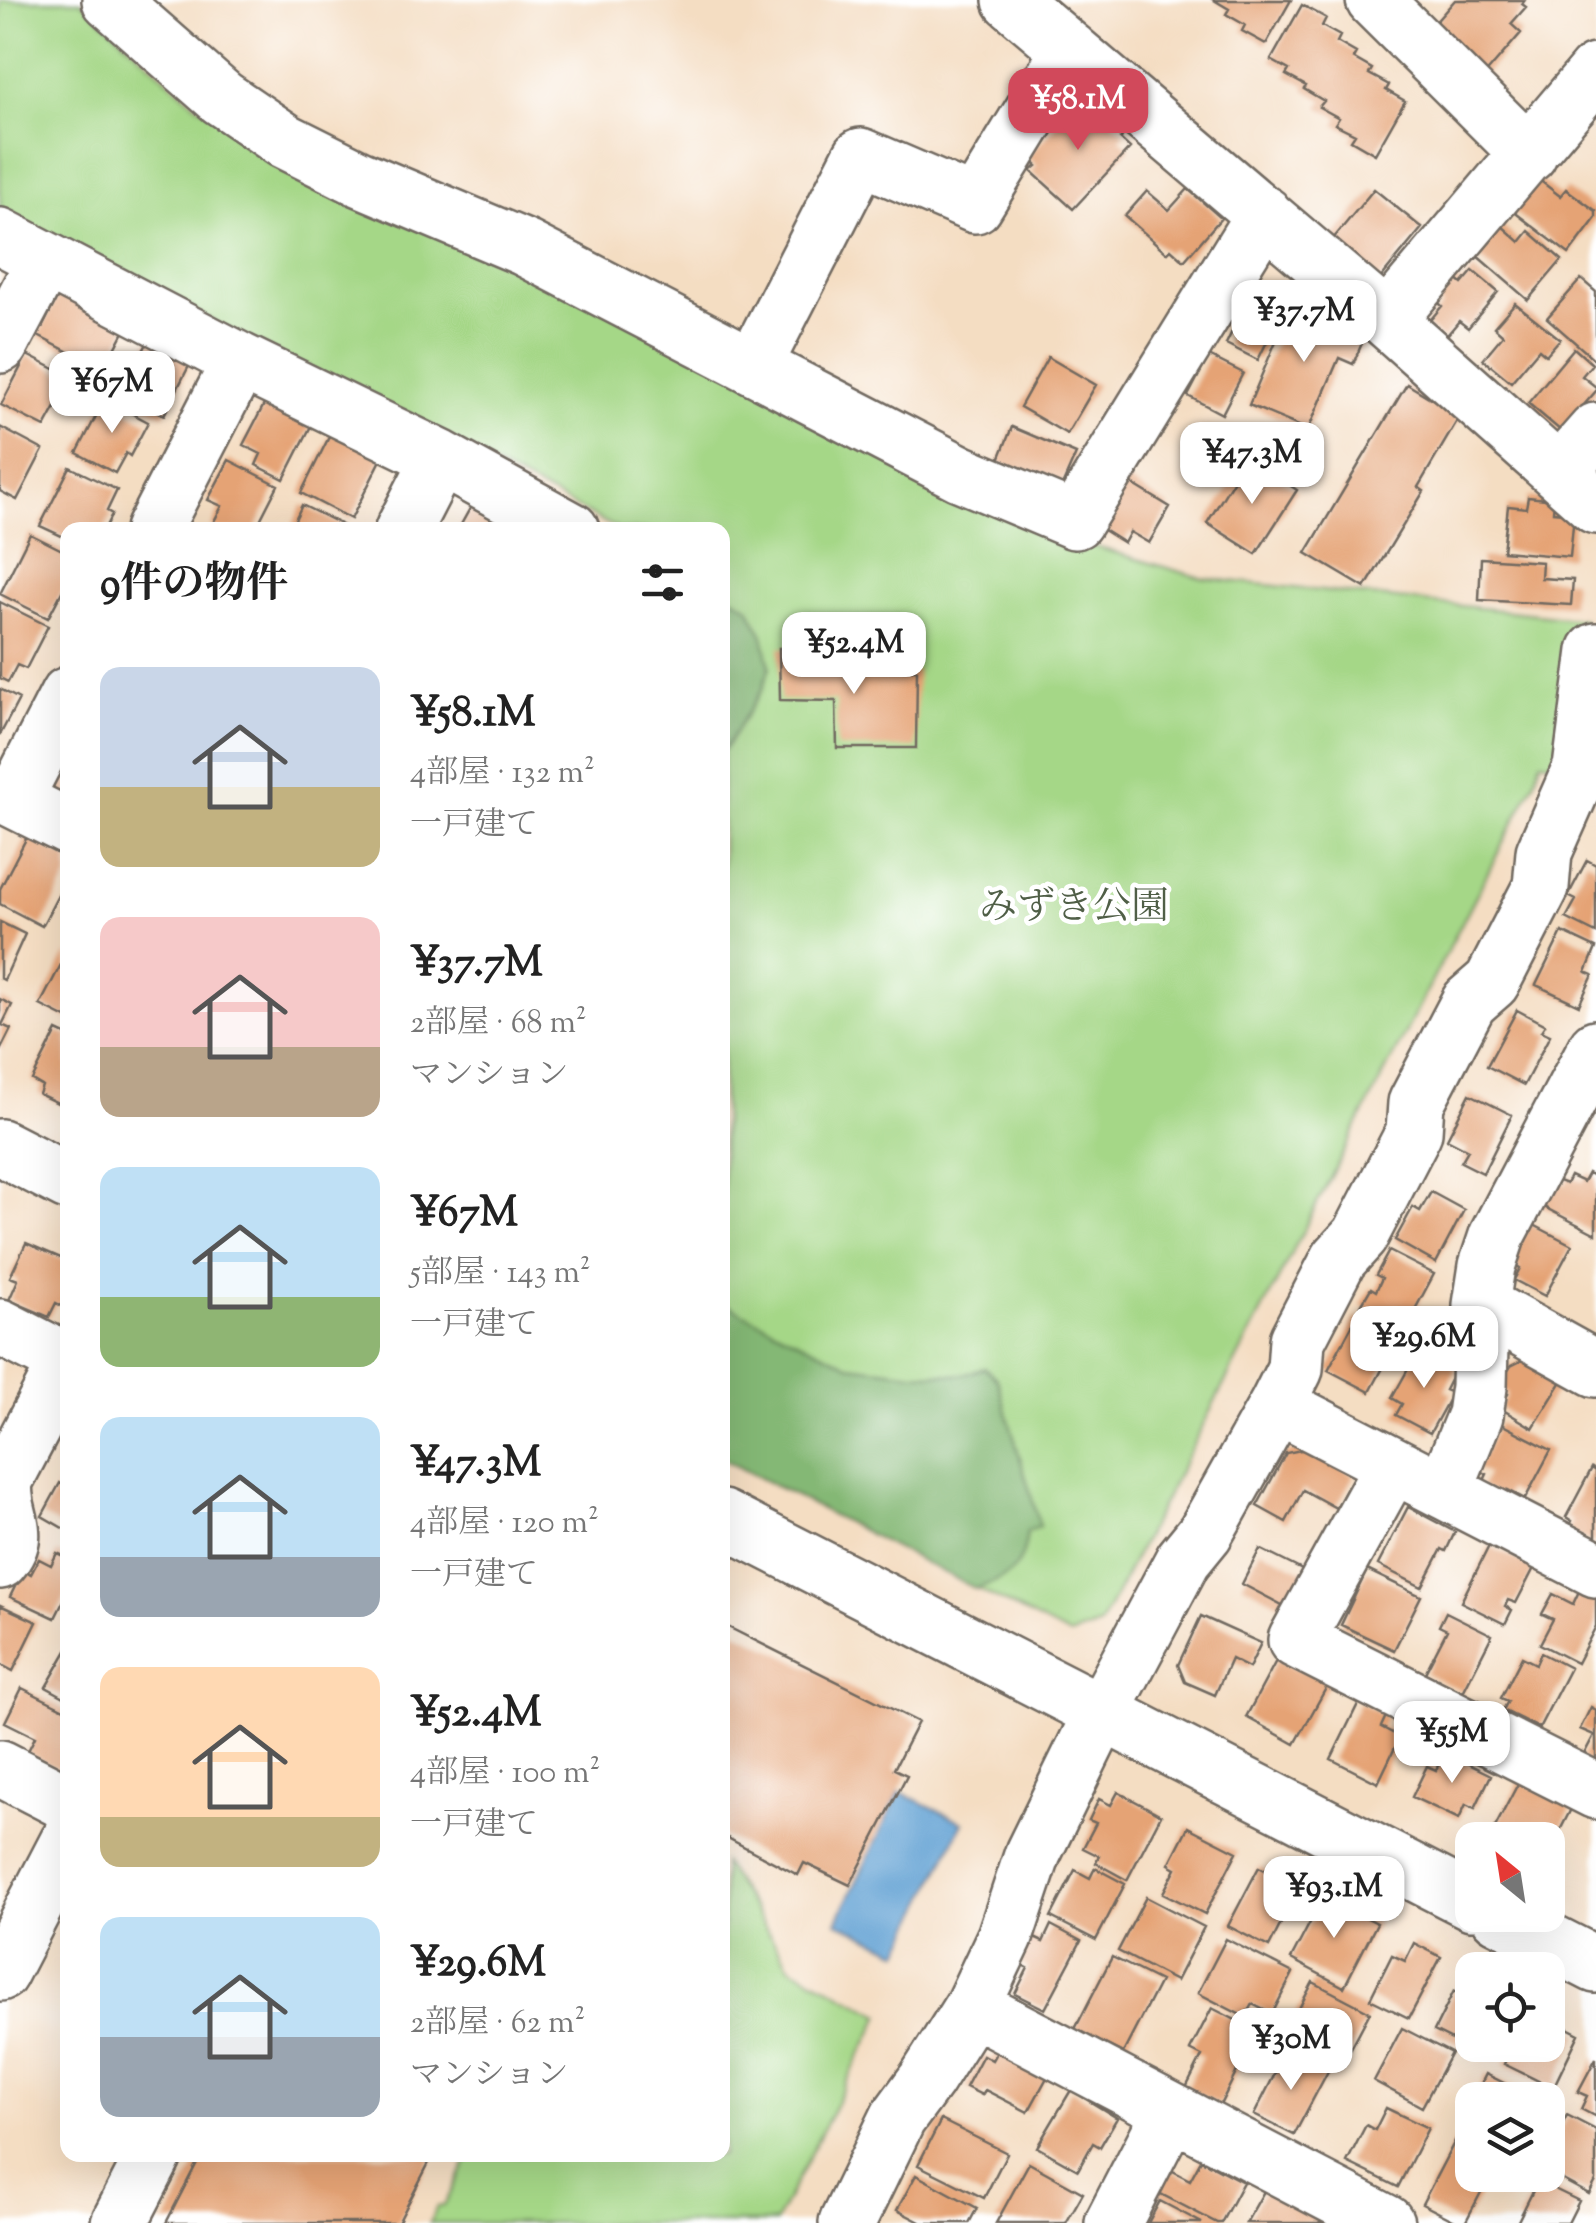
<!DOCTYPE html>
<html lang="ja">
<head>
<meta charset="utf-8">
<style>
	body { margin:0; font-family:"Sorts Mill Goudy","Noto Serif JP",serif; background:#f2f2f2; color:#222; height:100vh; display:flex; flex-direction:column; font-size:38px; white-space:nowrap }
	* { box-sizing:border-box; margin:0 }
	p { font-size:32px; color:#767676 }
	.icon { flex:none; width:55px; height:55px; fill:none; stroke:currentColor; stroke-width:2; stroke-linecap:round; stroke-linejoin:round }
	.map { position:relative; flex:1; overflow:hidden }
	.side { position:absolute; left:60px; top:522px; width:670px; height:1640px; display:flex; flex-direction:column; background:#fff; border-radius:20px; box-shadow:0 10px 40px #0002 }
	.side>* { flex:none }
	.needle { width:65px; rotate:330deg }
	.tools { position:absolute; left:1455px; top:1822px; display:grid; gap:20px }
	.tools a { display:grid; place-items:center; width:110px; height:110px; border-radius:20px; background:#fff; box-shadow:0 10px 40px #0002; font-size:50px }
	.price { position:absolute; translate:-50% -85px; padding:0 22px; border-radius:20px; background:#fff; color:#222; font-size:32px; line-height:65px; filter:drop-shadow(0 2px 5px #0008) }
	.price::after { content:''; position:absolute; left:50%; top:60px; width:30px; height:22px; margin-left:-15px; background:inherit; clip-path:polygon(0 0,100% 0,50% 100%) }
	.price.active { background:#d1495b; color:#fff }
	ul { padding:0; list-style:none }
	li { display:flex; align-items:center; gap:30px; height:250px; padding:0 40px }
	li span { display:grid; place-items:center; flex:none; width:280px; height:200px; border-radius:20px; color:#555 }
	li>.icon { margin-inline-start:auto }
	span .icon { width:120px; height:120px; fill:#fffc; stroke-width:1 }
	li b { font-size:42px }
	h2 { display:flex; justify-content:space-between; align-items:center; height:120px; padding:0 40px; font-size:42px }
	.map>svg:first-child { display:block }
	.green { fill:#a5d787; stroke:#688159; stroke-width:2.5 }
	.forest { fill:#84b874; stroke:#587250; stroke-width:2.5 }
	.water { fill:#61a0d3; stroke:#46667f; stroke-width:2.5 }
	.building { fill:#e5a375 }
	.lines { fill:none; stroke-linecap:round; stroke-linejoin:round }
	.minor-casing { stroke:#716960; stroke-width:60 }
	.minor { stroke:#fff; stroke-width:55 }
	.labels { text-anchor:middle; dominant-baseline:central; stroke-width:9; stroke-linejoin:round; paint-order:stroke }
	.park-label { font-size:38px; fill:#505f47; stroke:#fff }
</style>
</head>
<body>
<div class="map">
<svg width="1596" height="2223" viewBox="0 0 1596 2223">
	<rect width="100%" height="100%" fill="#fff"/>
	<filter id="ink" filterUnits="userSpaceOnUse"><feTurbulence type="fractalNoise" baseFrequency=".01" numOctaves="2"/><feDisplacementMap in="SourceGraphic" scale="20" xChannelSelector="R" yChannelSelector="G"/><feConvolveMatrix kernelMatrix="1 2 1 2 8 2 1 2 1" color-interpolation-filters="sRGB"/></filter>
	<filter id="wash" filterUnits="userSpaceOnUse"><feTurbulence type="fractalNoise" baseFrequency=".0048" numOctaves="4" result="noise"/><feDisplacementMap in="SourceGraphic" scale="40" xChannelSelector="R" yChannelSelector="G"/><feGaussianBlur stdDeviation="2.25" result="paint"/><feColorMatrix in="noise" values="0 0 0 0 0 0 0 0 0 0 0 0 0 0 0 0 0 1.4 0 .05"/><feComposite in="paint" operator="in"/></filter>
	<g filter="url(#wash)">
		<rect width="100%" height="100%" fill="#f4ddc2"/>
		<path class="green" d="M0 0H80L195 104 469 243 1082 543 1202 578 1583 619 1564 764 1541 761 1534 783 1100 1625 1070 1636 723 1459 722 530H620L0 212Z
			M723 1863 791 1967 881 2015 775 2223H429L437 2207 444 2206 470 2155H722Z"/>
		<path class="forest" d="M723 591 749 607 763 636 770 667 762 690 723 752Z
			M722 1301 742 1313 849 1365 914 1373 961 1375 985 1368 997 1379 1040 1526 1027 1532C1023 1571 1010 1576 976 1589L723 1459Z"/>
		<path class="water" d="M900 1792 963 1822 900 1952 837 1922Z"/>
		<g id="blocks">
			<path class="building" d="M1214 0H1291L1266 44 1242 31 1245 25 1226 14 1229 9Z
				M1455 0H1525L1522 4 1526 7 1511 24 1521 33 1483 77 1433 25Z
				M1302 5 1326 18 1322 26 1340 36 1337 42 1356 53 1353 58 1372 69 1369 74 1389 85 1386 90 1405 101 1375 154 1351 140 1355 134 1335 124 1339 118 1319 107 1324 101 1304 89 1306 86 1286 75 1289 70 1271 60Z
				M1084 96 1125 133 1120 139 1130 148 1073 209 1031 171 1037 166 1027 157Z
				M1538 179 1560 196 1566 189 1596 211V218L1569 254 1513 211Z
				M1188 189 1221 218 1184 261 1171 249 1167 253 1125 216 1147 191 1169 210Z
				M1374 189 1422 228 1375 285 1328 245Z
				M1501 225 1520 242 1529 231 1562 260 1528 300 1476 255Z
				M1473 271 1498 292 1468 328 1459 321 1443 340 1426 325 1442 306 1437 301 1456 279 1462 284Z
				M1581 279 1596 292V361L1547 318Z
				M60 292 127 326 104 370 38 336Z
				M1247 301 1279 317 1258 360 1226 344Z
				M1292 303 1366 334 1353 364 1339 358 1308 430 1249 405Z
				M1515 303 1560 339 1546 355 1539 349 1511 382 1483 359 1503 335 1494 327Z
				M152 334 194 356 164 415 121 393Z
				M1574 348 1592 364 1582 376 1596 387V391L1561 431 1528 403Z
				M27 355 72 378 45 427 1 405Z
				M1209 356 1243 373 1222 414 1188 396Z
				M1048 357 1096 385 1067 434 1020 407Z
				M1407 384 1460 416 1418 487 1424 491 1365 588 1306 553Z
				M268 397 314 420 284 479 256 465 261 454 243 445Z
				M105 399 148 422 130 456 126 453 115 473 77 453Z
				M0 427 43 450 17 500 0 491Z
				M1012 427 1076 454 1061 488 998 462Z
				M332 431 383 456 351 519 301 493Z
				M229 460 278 485 255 530H218L211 527 222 506 208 500Z
				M1257 464 1297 490 1256 554 1207 523 1243 465 1253 472Z
				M70 467 117 490 107 511 112 514 104 530H68V539L40 526Z
				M1126 480 1170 507 1149 543 1130 532 1124 543 1097 526Z
				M1528 497 1554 500 1553 512 1574 514 1570 557 1503 551 1508 506 1526 508Z
				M473 503 513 524 510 530H458Z
				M302 505 344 526 343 530H290Z
				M30 534 68 553V580L48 618 0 594Z
				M1481 558 1542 562 1541 578 1573 580 1571 605 1479 600Z
				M0 602 48 626 26 669 17 665 8 682 0 678Z
				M847 647 846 670H917L916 748H837L836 701 780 700 779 648Z
				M0 689 19 699 0 735Z
				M68 746V797L54 790 50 769Z
				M27 837 68 858V876L42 926 0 904V889Z
				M1587 860 1596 865V933L1566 918 1576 900 1568 896Z
				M0 922 25 934 4 980 0 978Z
				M1562 932 1596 948 1586 972 1593 975 1579 1005 1536 985Z
				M68 951V1019L40 1005Z
				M0 999 12 1005 2 1025 11 1029 0 1051Z
				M1517 1010 1545 1025 1541 1031 1550 1035 1524 1085 1487 1066Z
				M57 1031 68 1036V1108L39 1094 42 1086 32 1080Z
				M1470 1094 1512 1115 1483 1173 1461 1162 1468 1150 1447 1139Z
				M1588 1173 1596 1177V1234L1542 1206 1556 1180 1566 1184 1570 1176 1583 1182Z
				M1431 1192 1464 1210 1436 1263 1395 1240 1413 1207 1420 1211Z
				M1530 1223 1572 1245 1545 1296 1514 1280 1520 1268 1510 1262Z
				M26 1243 68 1261V1300L64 1307 56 1303 49 1317 9 1300 18 1280 10 1277Z
				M1389 1251 1434 1274 1405 1328 1361 1305 1371 1288 1376 1291 1382 1278 1376 1275Z
				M1356 1318 1398 1340 1370 1392 1328 1370Z
				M1420 1348 1456 1368 1445 1390 1452 1393 1430 1433 1396 1415 1402 1404 1392 1398Z
				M1529 1357 1564 1378 1533 1428 1500 1408 1508 1394 1497 1388 1511 1366Z
				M1499 1423 1551 1450 1525 1499 1508 1490 1504 1499 1481 1487 1487 1474 1476 1469Z
				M1306 1449 1354 1475 1336 1508 1303 1490 1286 1522 1257 1506 1286 1453Z
				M1592 1468 1596 1471V1538L1593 1544 1567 1531 1572 1521 1566 1517Z
				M60 1483 68 1488V1531L42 1516Z
				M1408 1507 1455 1532 1446 1551 1442 1549 1422 1587 1378 1565Z
				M1489 1546 1534 1568 1516 1603 1508 1600 1505 1606 1512 1610 1505 1624 1461 1602Z
				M1260 1549 1306 1572 1288 1608 1242 1584Z
				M57 1553 68 1558V1592L55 1618 10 1597 23 1570 31 1574 39 1559 51 1565Z
				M1367 1570 1421 1596 1394 1650 1341 1625Z
				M1580 1589 1596 1598V1626L1577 1663 1540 1644 1553 1619 1542 1614 1553 1594 1573 1604Z
				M0 1605 37 1622 13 1671 0 1664Z
				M1446 1612 1492 1635 1463 1692 1425 1673 1447 1630 1439 1626Z
				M1201 1616 1261 1643 1249 1668 1231 1659 1215 1695 1185 1682 1178 1665Z
				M722 1624 918 1722 894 1769 907 1775 850 1885 804 1863 798 1875 722 1835Z
				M68 1649V1699L46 1687Z
				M1541 1653 1570 1668 1539 1728 1503 1710 1508 1701 1501 1698 1522 1657 1536 1664Z
				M1277 1659 1289 1666 1331 1679 1295 1744 1246 1717Z
				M22 1688 68 1711V1754L60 1769 27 1753 35 1737 5 1722Z
				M1359 1702 1386 1716 1381 1727 1400 1737 1378 1783 1331 1759Z
				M1591 1707 1596 1710V1765L1582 1758 1594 1735 1580 1729Z
				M1444 1752 1491 1775 1475 1808 1466 1804 1459 1819 1412 1797 1427 1766 1436 1770Z
				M1520 1780 1572 1807 1553 1844 1544 1839 1500 1840 1491 1835Z
				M1118 1792 1161 1815 1127 1880 1096 1863 1099 1856 1083 1848 1096 1823 1089 1820 1099 1799 1111 1805Z
				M1188 1827 1237 1852 1205 1914 1163 1893 1176 1868 1169 1864Z
				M1259 1867 1299 1888 1269 1947 1228 1926Z
				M1095 1868 1125 1884 1096 1940 1051 1917 1075 1870 1090 1878Z
				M1324 1896 1377 1923 1344 1987 1291 1959Z
				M1146 1897 1204 1927 1176 1981 1118 1951Z
				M1051 1925 1081 1941 1045 2009 1015 1994 1028 1968 1016 1962 1030 1936 1043 1942Z
				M1226 1939 1293 1973 1272 2014 1252 2004 1245 2017 1198 1993Z
				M1414 1943 1441 1957 1409 2018 1370 1999 1392 1955 1405 1961Z
				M1112 1957 1160 1981 1123 2053 1075 2029Z
				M1313 1982 1370 2012 1342 2065 1285 2035Z
				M1454 1991 1469 1998 1472 1991V2045H1485L1480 2054 1434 2031Z
				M1212 2008 1257 2031 1220 2105 1186 2088 1202 2056 1190 2050Z
				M1548 2018 1579 2034 1553 2088 1504 2064 1513 2045H1548Z
				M1402 2028 1451 2053 1422 2107 1374 2081Z
				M1000 2046 1050 2072 1028 2112 985 2090 982 2095 966 2087 983 2055 992 2060Z
				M1287 2050 1328 2071 1294 2135 1254 2115Z
				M1596 2058V2117L1581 2109 1587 2096 1578 2092Z
				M1486 2074 1538 2100H1473Z
				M1071 2090 1117 2118 1100 2147 1093 2143 1078 2170 1037 2147Z
				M1386 2108 1428 2128 1398 2187 1347 2162 1366 2125 1375 2130Z
				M1567 2115 1596 2130V2181L1589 2194 1548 2172V2153Z
				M941 2120 1007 2153 984 2198 918 2165Z
				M1456 2139 1472 2147V2175H1490L1465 2223H1459L1422 2204Z
				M201 2155H433L398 2223H166Z
				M1201 2160 1243 2182 1221 2223H1217L1157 2192 1169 2169 1190 2180Z
				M1029 2163 1083 2193 1066 2223H996Z
				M916 2175 977 2208 969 2223H922L897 2210Z
				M1538 2181 1579 2201 1568 2223H1517Z
				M1267 2186 1325 2218 1323 2223H1246Z
				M1160 2201 1202 2223H1148Z"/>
		</g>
	</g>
	<g filter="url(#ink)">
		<use href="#blocks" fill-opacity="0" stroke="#716960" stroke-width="2.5"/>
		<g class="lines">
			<defs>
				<path id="minor" d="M110 0 222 98 285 141 359 178 525 248 960 473 1075 521 1264 214
					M1011 0 1387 320 1596 506
					M1374 0 1529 154
					M0 236 240 361 440 458 571 530
					M1387 320 1596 72
					M0 345 45 260
					M754 365 861 156 975 205 1070 50
					M1559 473 1596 431
					M153 530 240 361
					M403 530 440 458
					M0 793 68 827
					M14 800 68 695
					M0 1147 68 1182
					M1481 1305 1596 1369
					M0 1327 68 1362
					M1277 1405 1596 1569
					M1392 1466 1296 1640 1596 1791
					M1444 1491 1475 1415 1479 1387 1481 1305 1487 1266 1497 1236 1596 1048
					M722 1518 1472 1902
					M0 1561C26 1531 0 1514 5 1480L67 1362
					M0 1768 68 1803
					M1498 1915 1596 1965
					M0 1973 68 1842
					M972 2007 1386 2223
					M119 2223 154 2155
					M847 2223 898 2118 926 2080 972 2007 1005 1937 1033 1853 1102 1712 1183 1560 1205 1533 1277 1405 1295 1369 1297 1340 1339 1259 1360 1236 1414 1132 1416 1103 1469 1002 1492 982 1541 887 1544 852 1581 768 1596 651
					M1113 2223 1171 2111"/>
			</defs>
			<use href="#minor" class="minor-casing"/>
			<use href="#minor" class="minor"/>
		</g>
	</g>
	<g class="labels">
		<g class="park-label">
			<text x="1074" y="909">みずき公園</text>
		</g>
	</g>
</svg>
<div class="tools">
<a><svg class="needle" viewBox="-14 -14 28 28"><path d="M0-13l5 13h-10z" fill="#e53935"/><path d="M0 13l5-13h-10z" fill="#767676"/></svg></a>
<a><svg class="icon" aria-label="locate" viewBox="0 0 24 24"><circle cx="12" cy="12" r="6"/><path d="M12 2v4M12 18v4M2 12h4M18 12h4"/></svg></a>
<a><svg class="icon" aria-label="layers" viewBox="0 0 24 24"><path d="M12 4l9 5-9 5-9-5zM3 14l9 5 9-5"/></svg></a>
</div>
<b class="price active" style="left:1078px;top:153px">¥58.1M</b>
<b class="price" style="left:1304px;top:365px">¥37.7M</b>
<b class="price" style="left:112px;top:436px">¥67M</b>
<b class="price" style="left:1252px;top:507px">¥47.3M</b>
<b class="price" style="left:854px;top:697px">¥52.4M</b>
<b class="price" style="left:1424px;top:1391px">¥29.6M</b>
<b class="price" style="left:1452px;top:1786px">¥55M</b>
<b class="price" style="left:1334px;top:1941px">¥93.1M</b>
<b class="price" style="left:1291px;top:2093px">¥30M</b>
<section class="side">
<h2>9件の物件<svg class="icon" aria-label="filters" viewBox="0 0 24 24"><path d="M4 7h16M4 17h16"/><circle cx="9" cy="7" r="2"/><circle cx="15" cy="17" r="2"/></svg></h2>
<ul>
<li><span style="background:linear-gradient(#c9d6e8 60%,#c2b280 0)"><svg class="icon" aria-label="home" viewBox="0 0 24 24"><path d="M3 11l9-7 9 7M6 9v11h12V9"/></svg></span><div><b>¥58.1M</b><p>4部屋 · 132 m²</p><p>一戸建て</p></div></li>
<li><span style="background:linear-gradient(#f6c9c9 65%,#b9a48a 0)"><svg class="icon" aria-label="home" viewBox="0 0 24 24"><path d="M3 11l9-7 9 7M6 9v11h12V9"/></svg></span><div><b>¥37.7M</b><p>2部屋 · 68 m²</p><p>マンション</p></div></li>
<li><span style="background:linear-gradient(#bfe0f5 65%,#8fb573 0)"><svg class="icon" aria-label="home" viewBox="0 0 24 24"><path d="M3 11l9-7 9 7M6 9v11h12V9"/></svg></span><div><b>¥67M</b><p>5部屋 · 143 m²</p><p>一戸建て</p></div></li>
<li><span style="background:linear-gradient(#bfe0f5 70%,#9aa5b1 0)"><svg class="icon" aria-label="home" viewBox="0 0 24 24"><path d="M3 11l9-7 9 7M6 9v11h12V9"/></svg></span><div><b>¥47.3M</b><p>4部屋 · 120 m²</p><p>一戸建て</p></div></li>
<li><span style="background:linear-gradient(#ffd9b3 75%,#c2b280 0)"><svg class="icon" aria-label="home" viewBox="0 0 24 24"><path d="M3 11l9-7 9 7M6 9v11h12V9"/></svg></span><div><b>¥52.4M</b><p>4部屋 · 100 m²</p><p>一戸建て</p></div></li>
<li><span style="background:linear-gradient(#bfe0f5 60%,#9aa5b1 0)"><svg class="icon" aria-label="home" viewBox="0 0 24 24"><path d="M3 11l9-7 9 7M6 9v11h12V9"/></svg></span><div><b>¥29.6M</b><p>2部屋 · 62 m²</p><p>マンション</p></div></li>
</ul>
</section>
</div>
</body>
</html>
